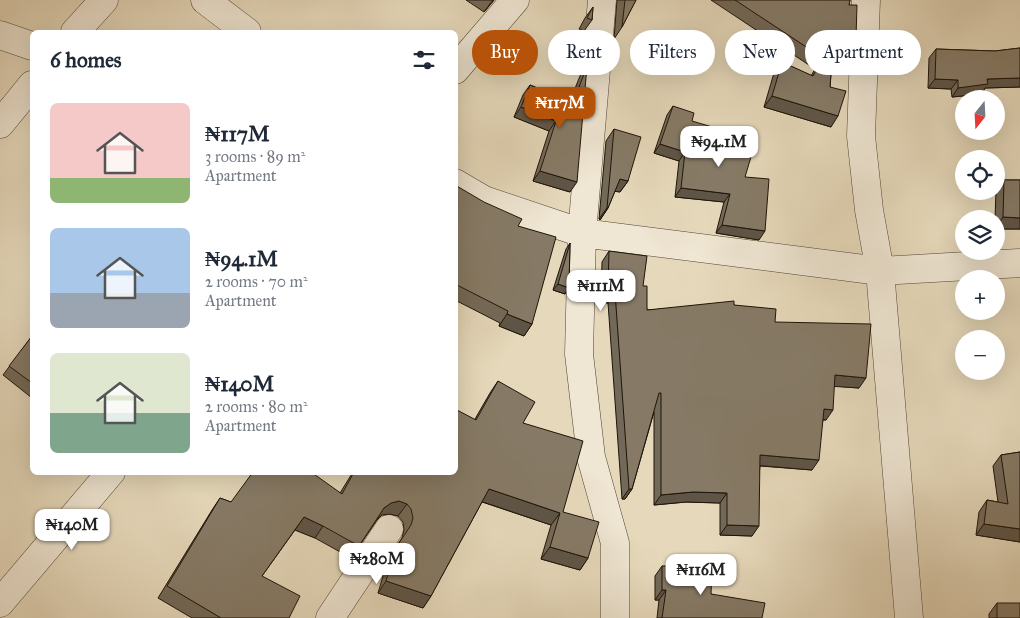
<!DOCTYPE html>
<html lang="en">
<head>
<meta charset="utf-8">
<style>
	body { margin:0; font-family:"IM FELL Great Primer",serif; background:#f6f6f7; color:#1f2937; height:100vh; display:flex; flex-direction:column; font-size:19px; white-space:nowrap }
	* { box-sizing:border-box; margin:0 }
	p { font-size:16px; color:#747a83 }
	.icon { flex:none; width:28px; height:28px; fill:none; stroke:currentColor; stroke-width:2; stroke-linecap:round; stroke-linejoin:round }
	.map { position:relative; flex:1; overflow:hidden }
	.details { position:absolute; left:30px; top:30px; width:428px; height:445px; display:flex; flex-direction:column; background:#fff; border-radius:8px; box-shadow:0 5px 20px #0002 }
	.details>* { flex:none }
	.hud { position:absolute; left:472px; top:30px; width:472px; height:45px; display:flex; gap:10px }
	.needle { width:32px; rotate:198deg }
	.controls { position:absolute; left:955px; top:90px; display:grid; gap:10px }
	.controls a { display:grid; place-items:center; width:50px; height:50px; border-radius:50%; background:#fff; box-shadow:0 5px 20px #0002; font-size:25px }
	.price { position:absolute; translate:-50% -42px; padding:0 11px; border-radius:10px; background:#fff; color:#222; font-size:16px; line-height:32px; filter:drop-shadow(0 1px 2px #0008) }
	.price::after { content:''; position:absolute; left:50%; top:30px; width:15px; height:11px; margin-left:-8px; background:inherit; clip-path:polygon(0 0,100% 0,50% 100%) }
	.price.on { background:#b45309; color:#fff }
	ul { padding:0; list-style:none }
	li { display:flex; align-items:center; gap:15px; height:125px; padding:0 20px }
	li span { display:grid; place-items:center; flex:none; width:140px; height:100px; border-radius:8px; color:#555 }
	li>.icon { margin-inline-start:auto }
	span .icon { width:60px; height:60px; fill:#fffc; stroke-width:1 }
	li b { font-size:21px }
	h2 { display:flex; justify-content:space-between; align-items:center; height:60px; padding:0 20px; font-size:21px }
	.tag { padding:0 18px; border-radius:22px; background:#fff; box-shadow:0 5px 20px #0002; font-size:18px; line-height:45px }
	.tag.on { background:#b45309; color:#fff }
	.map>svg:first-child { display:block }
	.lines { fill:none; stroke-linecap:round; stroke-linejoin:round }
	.street-casing { stroke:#504536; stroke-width:29 }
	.street { stroke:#efe6d3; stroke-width:28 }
	.wall { fill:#736958; stroke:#1e1409 }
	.shaded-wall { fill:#5e5547; stroke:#1e1409 }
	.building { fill:#867a66; stroke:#1e1409 }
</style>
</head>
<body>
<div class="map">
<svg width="1020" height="618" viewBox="0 0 1020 618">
	<rect width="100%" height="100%" fill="#e6d9bb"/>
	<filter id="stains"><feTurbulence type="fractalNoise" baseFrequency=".004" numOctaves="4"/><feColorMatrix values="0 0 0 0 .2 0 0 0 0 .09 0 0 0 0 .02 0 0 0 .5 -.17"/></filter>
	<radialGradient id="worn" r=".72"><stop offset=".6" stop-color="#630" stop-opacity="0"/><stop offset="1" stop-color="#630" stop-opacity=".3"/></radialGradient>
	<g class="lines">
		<defs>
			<path id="street" d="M205 0 247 32
				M602 0 582 233 579 354 591 457 615 543V618
				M866 0 861 136 869 210 880 271 909 618
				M75 32 104 0
				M0 35 32 46
				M455 70 515 0
				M0 124 32 85
				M455 183 484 200 582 233 880 271 1020 263
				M0 603 111 472
				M330 618 389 529"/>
		</defs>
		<use href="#street" class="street-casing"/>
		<use href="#street" class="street"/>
	</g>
	<path class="wall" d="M466 0H494L484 12Z
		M617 0H636L622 27 614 39Z
		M711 0H850L849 5V48L833 47 830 87 831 127 764 107 774 73 782 62 811 76 815 69Z
		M593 7 592 20 584 31 579 29 585 18Z
		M1020 48V87L985 88 982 94 952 97 951 89 928 88 929 58 936 49 995 51Z
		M587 66 570 192 533 181 549 131 514 117 523 95 530 85 570 101 580 76Z
		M673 106 692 121 745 177 759 240 716 233 724 202 675 197 679 161 654 153 667 115Z
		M614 129 628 181 620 192 615 191 608 208 600 220 599 219 606 141Z
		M1004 180H1020V229H996V219H995L996 191Z
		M455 185 518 226 532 324 524 336 499 326 500 323 455 300Z
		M570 243 569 288 565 294 553 290 566 249Z
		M609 251 643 286 647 310 734 305 775 322 859 388 834 386 826 420H823L812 470 760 466 752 536 720 535V503L686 502 654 505V412L632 489 625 499H622L608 303 601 302 602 262Z
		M32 336V398L3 375Z
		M498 381 523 423 563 512 588 558 580 570 541 559 551 525 482 502 431 596 423 608 378 593 383 576 378 574 402 538 404 530 403 522 398 516 390 514 382 515 377 520 351 558 315 538 295 530 262 576 289 618H192L158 598 212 510 220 498 231 502 340 493 353 472H455L475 419 490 393Z
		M1020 452V542L976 535 979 512 987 500 998 502 993 466 1001 455Z
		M662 566 711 594 762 618H657L659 600H655V576Z
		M997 603 1020 618H989V614Z"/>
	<path class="shaded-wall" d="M493 0H494L484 12Z
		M834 35 856 37 849 48 826 46Z
		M1020 78V87L985 88 982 94 952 97 958 88 987 79Z
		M935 79 958 80 951 89 928 88Z
		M772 96 838 116 831 127 764 107Z
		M521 107 556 121 549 131 514 117Z
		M660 144 685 152 679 161 654 153Z
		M540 171 577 182 570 192 533 181Z
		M620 179 628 181 620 192 612 191Z
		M681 188 730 194 724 202 675 197Z
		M607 208H608L600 220 599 219Z
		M1003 217 1020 218V229H996V227Z
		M722 225 765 231 759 240 716 233Z
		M558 284 569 288 565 294 553 290Z
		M608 292H615L608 303 601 302Z
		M507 314 532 324 524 336 499 326Z
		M835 375 866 378 859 388 828 386Z
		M824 409 833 410 826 420 816 419Z
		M760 455 819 460 812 470 753 465Z
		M489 489 560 513 551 525 480 501Z
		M629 489H632L625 499H622Z
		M693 492 727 493 720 503 686 502 654 505 661 495Z
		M399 501 407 504 398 516 390 514 382 515 376 520 384 508 391 503Z
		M304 517 323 526 315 538 295 530Z
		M984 524 1020 529V542L976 535Z
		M727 525 759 526 752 536 720 535Z
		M550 547 588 558 580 570 541 559Z
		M386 581 431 596 423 608 378 593Z
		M662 590H666L659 600H655Z"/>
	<path class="building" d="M625 0H636L622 27Z
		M735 0H850L849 5H857L856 37 834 35 830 87 846 91 838 116 772 96 782 62 813 76 823 58Z
		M593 7 592 20 587 18Z
		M1020 48V78L987 79 988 84 958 88V80L935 79 936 49 995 51Z
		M587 66 577 182 540 171 556 121 521 107 530 85 573 103Z
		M673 106 694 113 692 121 756 140 745 177 769 179 765 231 722 225 730 194 681 188 685 152 660 144Z
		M614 129 641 137 628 181 620 179 608 208H607Z
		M1004 180H1020V218L1003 217Z
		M455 185 484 202 522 219 518 226 556 237 532 324 507 314 508 311 455 284Z
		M570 243 569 288 558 284Z
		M609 251 647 256 643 286H647V310L734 301V305L776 309 775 322 871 324 866 378 835 375 833 410 824 409 819 460 760 455 759 526 727 525V493L693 492 661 495V393H659L632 489H629L615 292H608Z
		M32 336V383L9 366Z
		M498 381 535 402 523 423 583 441 563 512 599 522 588 558 550 547 560 513 489 489 431 596 386 581 391 564 387 561 411 525 413 518 411 509 407 504 399 501 391 503 384 508 359 546 323 526 304 517 262 576 300 596 289 618H221L167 586 220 498 231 502 253 472H311L342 494 354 472H455V409L476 420Z
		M1020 452V529L984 524 987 500 1008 504 1001 455Z
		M662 566H712L711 594 765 603 762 618H662L666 590H662Z
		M997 603H1020V618H997Z"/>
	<rect width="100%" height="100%" filter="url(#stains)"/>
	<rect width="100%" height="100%" fill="url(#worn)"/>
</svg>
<div class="controls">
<a><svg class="needle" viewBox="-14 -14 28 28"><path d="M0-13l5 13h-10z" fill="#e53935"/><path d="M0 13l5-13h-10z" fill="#747a83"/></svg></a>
<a><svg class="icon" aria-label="locate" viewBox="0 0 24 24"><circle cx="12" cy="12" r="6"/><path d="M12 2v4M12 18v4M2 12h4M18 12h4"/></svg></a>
<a><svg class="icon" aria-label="layers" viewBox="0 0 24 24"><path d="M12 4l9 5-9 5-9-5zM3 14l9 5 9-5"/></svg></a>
<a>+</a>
<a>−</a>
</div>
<b class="price on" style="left:560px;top:129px">₦117M</b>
<b class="price" style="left:719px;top:168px">₦94.1M</b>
<b class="price" style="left:601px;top:312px">₦111M</b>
<b class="price" style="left:72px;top:551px">₦140M</b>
<b class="price" style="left:377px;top:585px">₦280M</b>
<b class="price" style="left:701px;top:596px">₦116M</b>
<div class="hud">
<a class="tag on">Buy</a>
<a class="tag">Rent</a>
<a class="tag">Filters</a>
<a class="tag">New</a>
<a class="tag">Apartment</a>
</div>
<section class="details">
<h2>6 homes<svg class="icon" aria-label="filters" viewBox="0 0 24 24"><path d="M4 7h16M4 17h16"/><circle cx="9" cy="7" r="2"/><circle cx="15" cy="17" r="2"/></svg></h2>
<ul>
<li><span style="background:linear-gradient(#f6c9c9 75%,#8fb573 0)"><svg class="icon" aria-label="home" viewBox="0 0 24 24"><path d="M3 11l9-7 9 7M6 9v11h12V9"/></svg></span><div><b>₦117M</b><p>3 rooms · 89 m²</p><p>Apartment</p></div></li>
<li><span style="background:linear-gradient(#a9c7e8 65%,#9aa5b1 0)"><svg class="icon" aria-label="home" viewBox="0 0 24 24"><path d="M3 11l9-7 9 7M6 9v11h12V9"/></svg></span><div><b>₦94.1M</b><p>2 rooms · 70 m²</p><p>Apartment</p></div></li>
<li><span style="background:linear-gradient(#dfe7d0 60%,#7fa58c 0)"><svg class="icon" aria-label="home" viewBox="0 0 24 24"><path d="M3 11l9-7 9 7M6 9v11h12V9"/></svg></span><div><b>₦140M</b><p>2 rooms · 80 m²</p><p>Apartment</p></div></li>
</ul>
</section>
</div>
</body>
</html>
